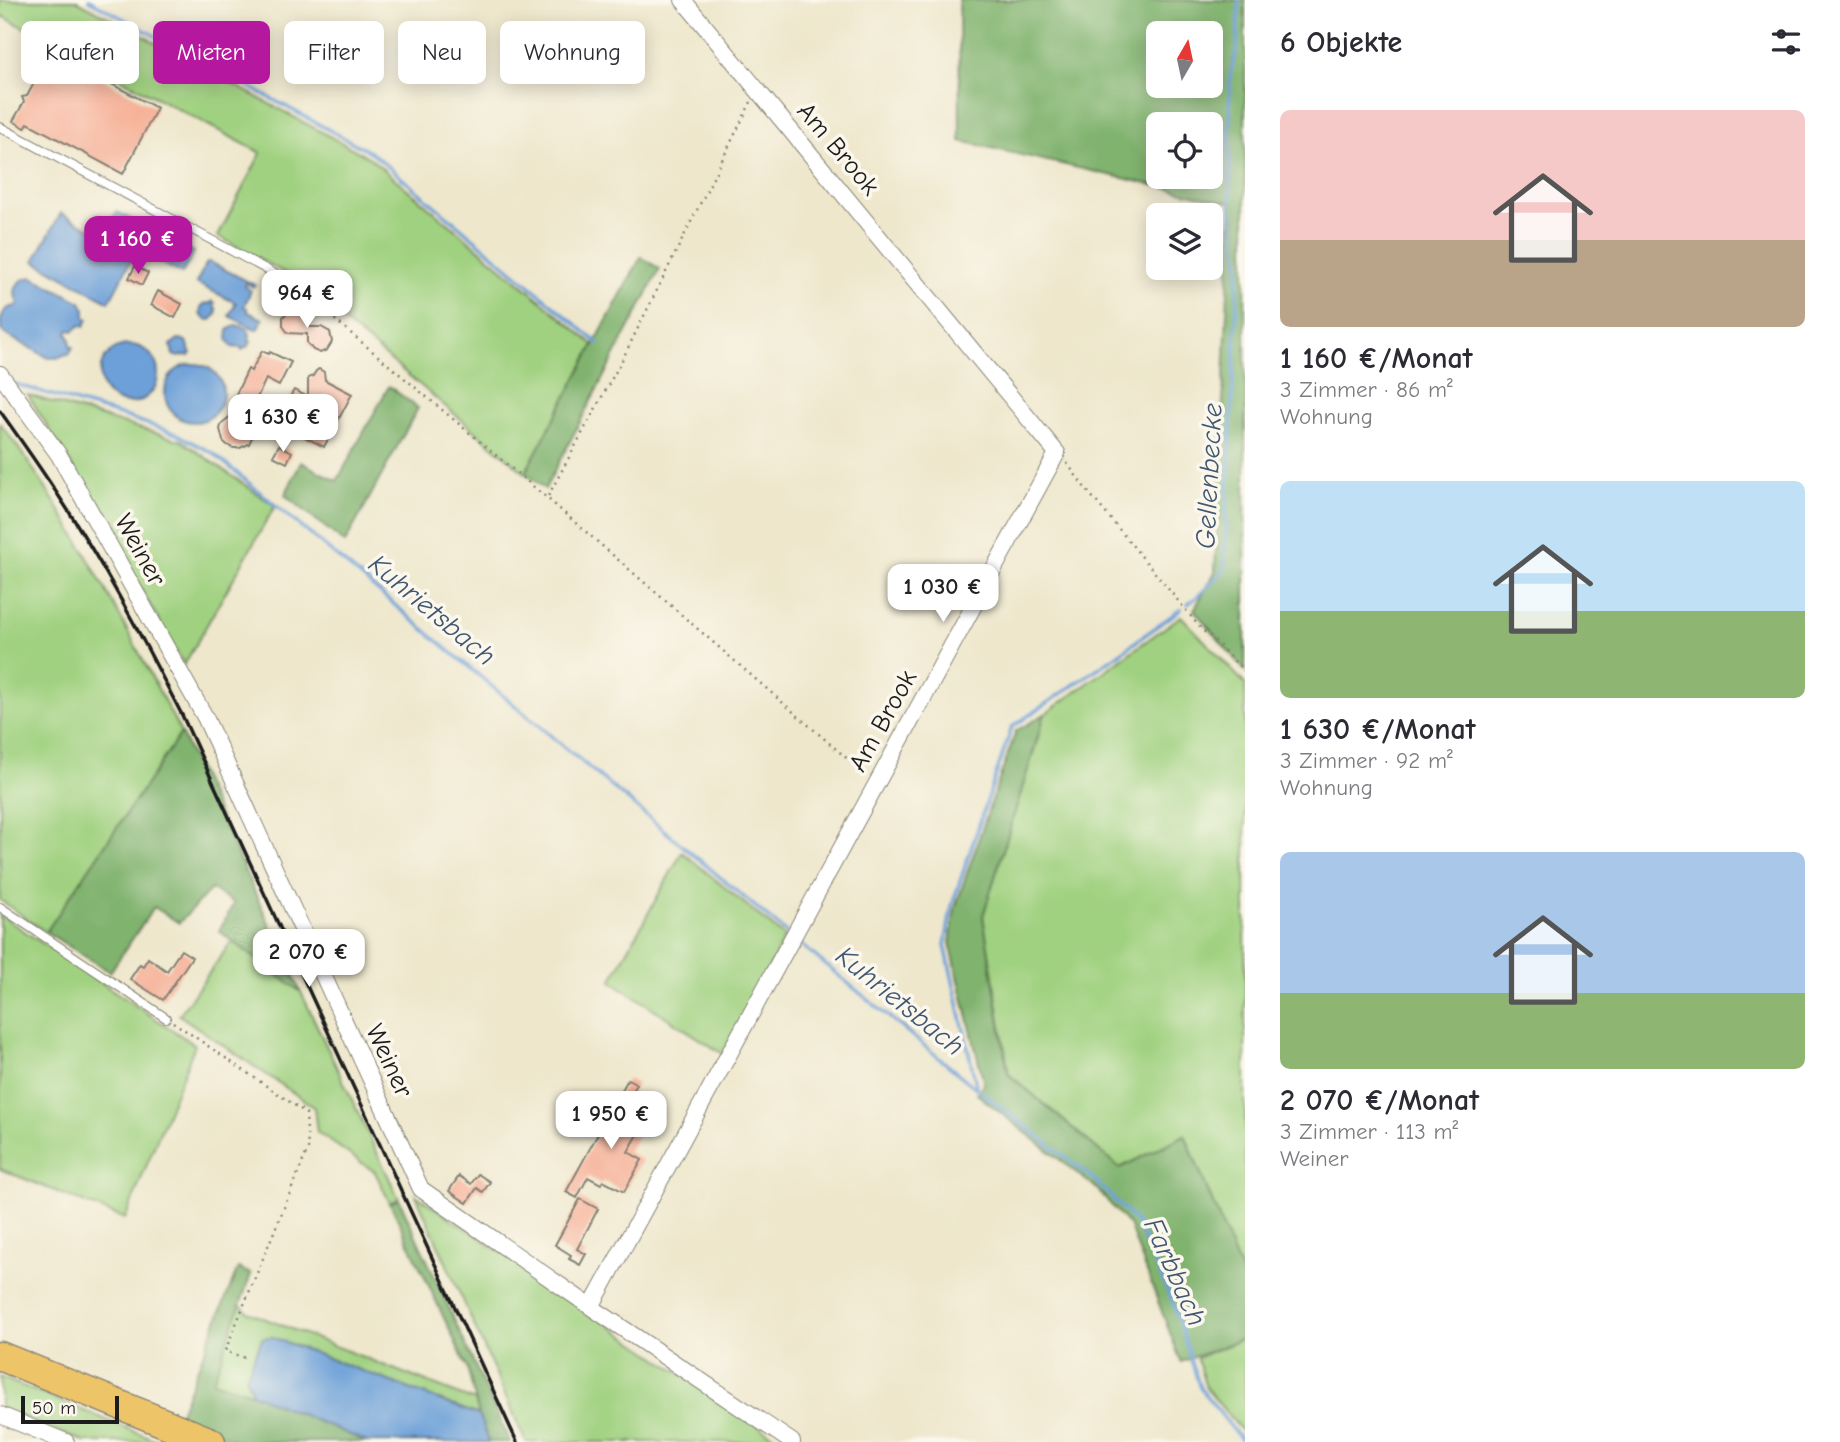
<!DOCTYPE html>
<html lang="de">
<head>
<meta charset="utf-8">
<style>
	body { margin:0; font-family:"Comic Neue",sans-serif; background:#f2f2f3; color:#2b2b33; height:100vh; display:flex; flex-direction:column; font-size:26px; white-space:nowrap }
	* { box-sizing:border-box; margin:0 }
	p { font-size:23px; color:#7c7c81 }
	.icon { flex:none; width:38px; height:38px; fill:none; stroke:currentColor; stroke-width:2; stroke-linecap:round; stroke-linejoin:round }
	.map { position:relative; flex:1; overflow:hidden }
	.drawer { display:flex; flex-direction:column; background:#fff; width:595px }
	.drawer>* { flex:none }
	.banner { position:absolute; left:21px; top:21px; width:665px; height:63px; display:flex; gap:14px }
	.needle { width:46px; rotate:9deg }
	.fabs { position:absolute; left:1146px; top:21px; display:grid; gap:14px }
	.fabs a { display:grid; place-items:center; width:77px; height:77px; border-radius:10px; background:#fff; box-shadow:0 4px 18px #0003; font-size:35px }
	.scale { position:absolute; left:21px; bottom:18px; width:98px; box-sizing:border-box; padding-left:7px; border:4px solid #1c1c1c; border-top:0; font-size:19px; line-height:24px; white-space:nowrap; color:#1c1c1c; -webkit-text-stroke:5px #fbf7ec; paint-order:stroke }
	.price { position:absolute; translate:-50% -60px; padding:0 16px; border-radius:14px; background:#fff; color:#222; font-size:23px; line-height:46px; filter:drop-shadow(0 2px 4px #0008) }
	.price::after { content:''; position:absolute; left:50%; top:42px; width:21px; height:16px; margin-left:-10px; background:inherit; clip-path:polygon(0 0,100% 0,50% 100%) }
	.price.current { background:#b5179e; color:#fff }
	ul { padding:0; list-style:none }
	li { display:grid; align-content:center; gap:14px; height:371px; padding:0 35px }
	li span { display:grid; place-items:center; height:217px; border-radius:10px; color:#555 }
	li>.icon { margin-inline-start:auto }
	span .icon { width:126px; height:126px; fill:#fffc; stroke-width:1 }
	li b { font-size:30px }
	h2 { display:flex; justify-content:space-between; align-items:center; height:84px; padding:0 35px; font-size:30px }
	.chip { padding:0 24px; border-radius:10px; background:#fff; box-shadow:0 4px 18px #0003; font-size:24px; line-height:63px }
	.chip.current { background:#b5179e; color:#fff }
	main { display:flex; flex:1; min-height:0 }
	.map>svg:first-child { display:block }
	.green { fill:#a0d180; stroke:#5e764e; stroke-width:2 }
	.forest { fill:#80b36e; stroke:#4e6845; stroke-width:2; fill-rule:evenodd }
	.water { fill:#6da0d8; stroke:#445e7a; stroke-width:2 }
	.lines { fill:none; stroke-linecap:round; stroke-linejoin:round }
	.stream { stroke:#6da0d8; stroke-width:3.5 }
	.building { fill:#f6af95 }
	.lane-casing { stroke:#858274; stroke-width:10 }
	.street-casing { stroke:#858274; stroke-width:18 }
	.highway-casing { stroke:#858274; stroke-width:31 }
	.path { stroke:#858274; stroke-width:2.5; stroke-dasharray:2 5; stroke-linecap:butt }
	.lane { stroke:#fff; stroke-width:8 }
	.street { stroke:#fff; stroke-width:16 }
	.highway { stroke:#eec469; stroke-width:28 }
	.rail { stroke:#1c1c1c; stroke-width:3.5 }
	.labels { text-anchor:middle; dominant-baseline:central; stroke-width:7; stroke-linejoin:round; paint-order:stroke }
	.street-label { font-size:26px; fill:#1c1c1c; stroke:#fbf7ec }
	.water-label { font-size:28px; font-style:italic; fill:#405771; stroke:#fbf7ec }
</style>
</head>
<body>
<main>
<div class="map">
<svg width="1245" height="1442" viewBox="0 0 1245 1442">
	<rect width="100%" height="100%" fill="#fbf7ec"/>
	<filter id="ink" filterUnits="userSpaceOnUse"><feTurbulence type="fractalNoise" baseFrequency=".0143" numOctaves="2"/><feDisplacementMap in="SourceGraphic" scale="14" xChannelSelector="R" yChannelSelector="G"/><feConvolveMatrix kernelMatrix="1 2 1 2 8 2 1 2 1" color-interpolation-filters="sRGB"/></filter>
	<filter id="wash" filterUnits="userSpaceOnUse"><feTurbulence type="fractalNoise" baseFrequency=".00686" numOctaves="4" result="noise"/><feDisplacementMap in="SourceGraphic" scale="28" xChannelSelector="R" yChannelSelector="G"/><feGaussianBlur stdDeviation="1.57" result="paint"/><feColorMatrix in="noise" values="0 0 0 0 0 0 0 0 0 0 0 0 0 0 0 0 0 1.4 0 .05"/><feComposite in="paint" operator="in"/></filter>
	<g filter="url(#wash)">
		<rect width="100%" height="100%" fill="#eee7cc"/>
		<path class="green" d="M0 0H76L370 158 594 345 525 473 290 276 218 236 261 153 0 15Z
			M28 395 182 441 275 506 184 665 70 463Z
			M0 423C73 518 125 627 181 733L46 932 0 900Z
			M1181 616 1245 684V1281L1185 1135 1120 1168 1009 1074 983 916 1045 714Z
			M682 852 785 937 723 1054 611 981Z
			M0 915 195 1045 125 1219 0 1169Z
			M232 941 301 992 399 1199 390 1203 375 1172 317 1132 314 1107 179 1015Z
			M416 1195 782 1442H526Z
			M240 1305 248 1312 475 1401 479 1415 272 1337 246 1377 253 1394 212 1381Z
			M1245 1338V1435L1206 1388 1197 1358Z
			M0 1377 161 1442H84L0 1408Z"/>
		<path class="forest" d="M959 0H1245V671L1194 610 1215 572 1232 203 960 141ZM1211 33V86H1158V33ZM1211 124V177H1158V124Z
			M641 257 660 269 545 489 525 473Z
			M389 386 418 408 345 543 285 495 301 462 337 481Z
			M1045 714 983 916 1008 1074 1120 1168 1185 1135 1245 1281V1338L1181 1362 1129 1225 1097 1189 977 1094 984 1084 950 943 955 908 1016 731Z
			M181 733 301 992 219 931 234 903 211 889 179 923 154 907 110 972 46 932Z
			M399 1199 510 1442H489L479 1415 467 1367 390 1203Z
			M238 1268 251 1274 213 1381 253 1394 367 1442H239L178 1417Z"/>
		<path class="water" d="M117 212 194 252 182 274 92 226 98 215 110 221Z
			M61 213 135 253 109 302 34 261Z
			M207 262H210L255 285 253 287 246 283 245 286 251 291 244 306 248 309V312L263 319 257 330 229 316 236 303 196 283Z
			M32 277 81 302 85 310V317L88 319 84 327 81 325 73 331 69 330 67 333 70 339V346L73 347 69 355 66 354 57 358H49L6 335 1 330C0 318 2 307 16 306L18 303C11 290 17 279 32 277Z
			M212 301 215 303 214 305 217 310 216 315 211 320 205 319 200 314 201 308 203 304 211 303Z
			M236 325 246 328 250 334 249 341 251 342 248 346 242 350V348L232 347 227 339 228 330Z
			M178 339C186 339 190 344 189 351L191 353 189 356 186 355 178 357 173 355 171 345Z
			M100 374a29 29 0 1 1 58 0a29 29 0 1 1-58 0Z
			M165 393a29 29 0 1 1 58 0a29 29 0 1 1-58 0Z
			M272 1337 479 1415 489 1442H367L253 1394 246 1378 262 1338Z"/>
		<g class="lines">
			<path class="stream" d="M89 0 372 153 598 343
				M15 384 127 417 174 433 213 453 788 934
				M1188 604 1198 596 1224 570 1239 260 1230 200V75L1237 48 1239 0
				M799 943 977 1089 1095 1180 1136 1222 1173 1303 1200 1388 1243 1442
				M977 1089 945 945 952 905 1012 727 1116 656 1181 609"/>
		</g>
		<g id="blocks">
			<path class="building" d="M51 52 157 108 123 174 28 123 25 128 13 121 24 102 22 97 27 96Z
				M135 266 148 273 142 285 129 278Z
				M158 291 182 304 175 318 151 305Z
				M294 308 303 311 306 315 310 327H321L330 332 332 342 327 350 320 353 313 350 307 343V334L288 333 283 326V317L289 310Z
				M262 351 269 354 270 352 291 362 279 386 266 379 247 418 253 429V435L249 444 240 448H233L227 445 223 441 220 429 222 423 232 415 246 399 236 394 248 369 251 371Z
				M319 369 324 372 325 380 352 394 324 447 303 436 304 434 288 425 297 410 286 404 294 390 308 397V378L313 376 316 371Z
				M279 445 292 452 287 463 273 456Z
				M181 950 192 957 163 1000 130 979 140 964 143 966 148 958 167 971Z
				M628 1079 637 1084 620 1115 624 1122 640 1131 628 1152 642 1160 624 1192 603 1181 601 1184 588 1177 577 1198 566 1192Z
				M478 1174 490 1182 483 1192 477 1188 467 1203 449 1191 459 1176 471 1184Z
				M580 1199 598 1209 577 1249 586 1254 580 1265 569 1259 571 1255 555 1245Z"/>
		</g>
	</g>
	<g filter="url(#ink)">
		<use href="#blocks" fill-opacity="0" stroke="#858274" stroke-width="2"/>
		<g class="lines">
			<defs>
				<path id="lane" d="M0 127 290 282
					M0 907 166 1018"/>
				<path id="street" d="M0 374 59 455 205 717 421 1189 591 1307 792 1442
					M591 1307 1057 453 683 0
					M0 1415 66 1442"/>
				<path id="highway" d="M0 1356 211 1442"/>
			</defs>
			<use href="#lane" class="lane-casing"/>
			<use href="#street" class="street-casing"/>
			<use href="#highway" class="highway-casing"/>
			<path class="path" d="M751 102 622 360 547 498 866 775
				M297 288 547 498
				M1067 463 1085 488 1203 631 1209 635 1245 672
				M173 1022 306 1113 308 1149 225 1351 245 1358"/>
			<use href="#lane" class="lane"/>
			<use href="#street" class="street"/>
			<use href="#highway" class="highway"/>
			<path class="rail" d="M0 411C28 450 56 490 81 531 118 591 150 653 182 715L517 1442"/>
		</g>
	</g>
	<g class="labels">
		<g class="street-label">
			<text transform="translate(838 149) rotate(50)">Am Brook</text>
			<text transform="translate(140 550) rotate(61)">Weiner</text>
			<text transform="translate(883 721) rotate(-61)">Am Brook</text>
			<text transform="translate(389 1061) rotate(65)">Weiner</text>
		</g>
		<g class="water-label">
			<text transform="translate(1209 476) rotate(-87)">Gellenbecke</text>
			<text transform="translate(432 610) rotate(40)">Kuhrietsbach</text>
			<text transform="translate(900 1001) rotate(39)">Kuhrietsbach</text>
			<text transform="translate(1175 1272) rotate(66)">Farbbach</text>
		</g>
	</g>
</svg>
<div class="fabs">
<a><svg class="needle" viewBox="-14 -14 28 28"><path d="M0-13l5 13h-10z" fill="#e53935"/><path d="M0 13l5-13h-10z" fill="#7c7c81"/></svg></a>
<a><svg class="icon" aria-label="locate" viewBox="0 0 24 24"><circle cx="12" cy="12" r="6"/><path d="M12 2v4M12 18v4M2 12h4M18 12h4"/></svg></a>
<a><svg class="icon" aria-label="layers" viewBox="0 0 24 24"><path d="M12 4l9 5-9 5-9-5zM3 14l9 5 9-5"/></svg></a>
</div>
<div class="scale">50 m</div>
<b class="price current" style="left:138px;top:276px">1 160 €</b>
<b class="price" style="left:307px;top:330px">964 €</b>
<b class="price" style="left:283px;top:454px">1 630 €</b>
<b class="price" style="left:943px;top:624px">1 030 €</b>
<b class="price" style="left:309px;top:989px">2 070 €</b>
<b class="price" style="left:611px;top:1151px">1 950 €</b>
<div class="banner">
<a class="chip">Kaufen</a>
<a class="chip current">Mieten</a>
<a class="chip">Filter</a>
<a class="chip">Neu</a>
<a class="chip">Wohnung</a>
</div>
</div>
<section class="drawer">
<h2>6 Objekte<svg class="icon" aria-label="filters" viewBox="0 0 24 24"><path d="M4 7h16M4 17h16"/><circle cx="9" cy="7" r="2"/><circle cx="15" cy="17" r="2"/></svg></h2>
<ul>
<li><span style="background:linear-gradient(#f6c9c9 60%,#b9a48a 0)"><svg class="icon" aria-label="home" viewBox="0 0 24 24"><path d="M3 11l9-7 9 7M6 9v11h12V9"/></svg></span><div><b>1 160 €/Monat</b><p>3 Zimmer · 86 m²</p><p>Wohnung</p></div></li>
<li><span style="background:linear-gradient(#bfe0f5 60%,#8fb573 0)"><svg class="icon" aria-label="home" viewBox="0 0 24 24"><path d="M3 11l9-7 9 7M6 9v11h12V9"/></svg></span><div><b>1 630 €/Monat</b><p>3 Zimmer · 92 m²</p><p>Wohnung</p></div></li>
<li><span style="background:linear-gradient(#a9c7e8 65%,#8fb573 0)"><svg class="icon" aria-label="home" viewBox="0 0 24 24"><path d="M3 11l9-7 9 7M6 9v11h12V9"/></svg></span><div><b>2 070 €/Monat</b><p>3 Zimmer · 113 m²</p><p>Weiner</p></div></li>
</ul>
</section>
</main>
</body>
</html>
